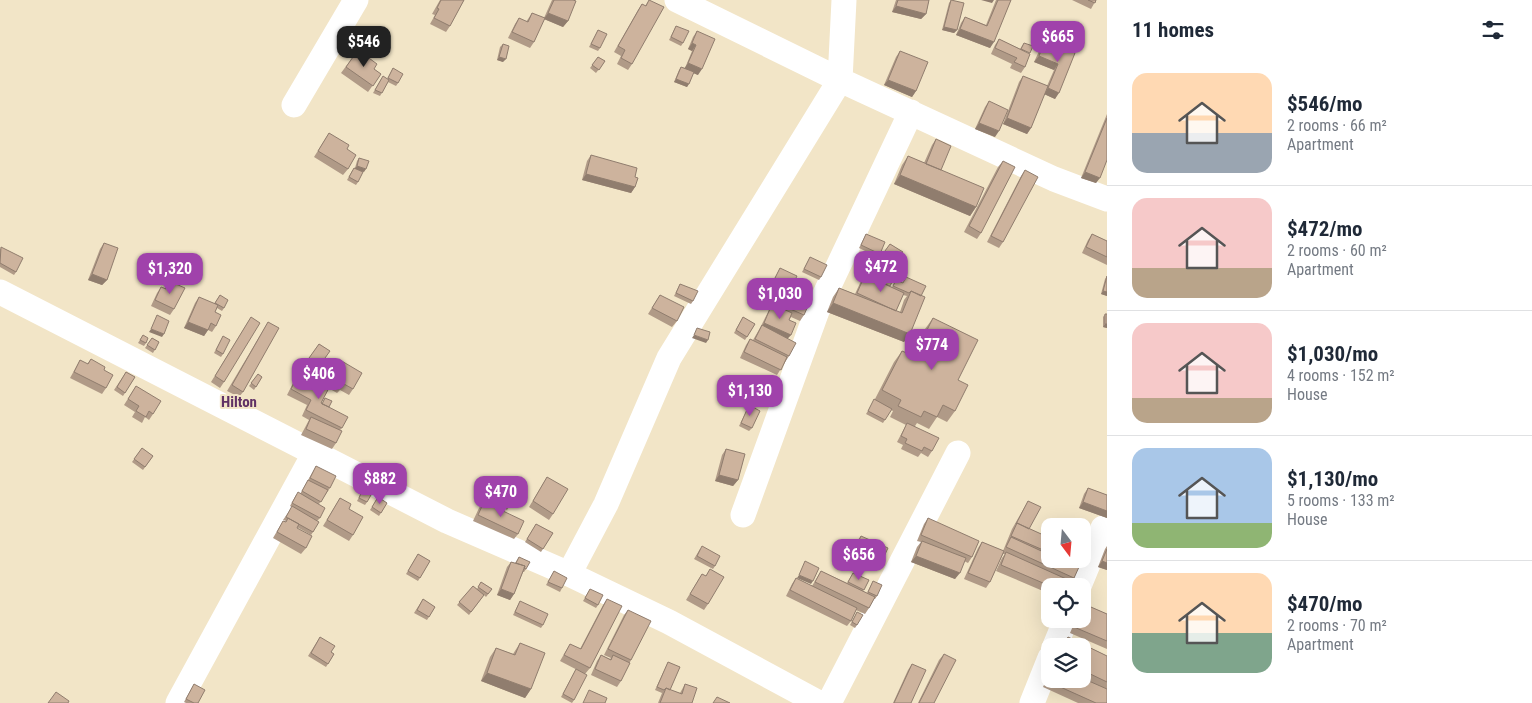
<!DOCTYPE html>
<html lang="en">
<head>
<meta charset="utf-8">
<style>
	body { margin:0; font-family:"Roboto Condensed",sans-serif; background:#f2f2f3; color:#1f2937; height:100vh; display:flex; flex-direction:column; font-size:19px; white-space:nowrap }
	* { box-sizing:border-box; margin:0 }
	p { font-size:16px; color:#747a83 }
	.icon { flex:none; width:28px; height:28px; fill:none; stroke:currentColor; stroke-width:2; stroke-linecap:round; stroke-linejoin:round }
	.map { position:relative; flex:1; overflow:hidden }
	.drawer { display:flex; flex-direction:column; background:#fff; width:425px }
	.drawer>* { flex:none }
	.needle { width:32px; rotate:164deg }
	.buttons { position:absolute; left:1041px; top:518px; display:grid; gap:10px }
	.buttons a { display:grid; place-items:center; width:50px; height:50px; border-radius:10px; background:#fff; box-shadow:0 5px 20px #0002; font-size:25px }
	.price { position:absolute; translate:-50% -42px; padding:0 11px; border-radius:10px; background:#a042ab; color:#fff; font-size:16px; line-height:32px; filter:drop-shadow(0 1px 2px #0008) }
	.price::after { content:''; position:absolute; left:50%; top:30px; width:15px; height:11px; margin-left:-8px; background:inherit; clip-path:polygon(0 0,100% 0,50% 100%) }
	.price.selected { background:#222; color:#fff }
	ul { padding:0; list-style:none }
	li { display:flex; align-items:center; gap:15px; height:125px; padding:0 25px }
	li+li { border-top:1px solid #e0e1e3 }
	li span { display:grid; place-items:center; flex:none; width:140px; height:100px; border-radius:15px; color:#555 }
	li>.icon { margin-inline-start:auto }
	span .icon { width:60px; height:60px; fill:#fffc; stroke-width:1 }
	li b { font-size:21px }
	h2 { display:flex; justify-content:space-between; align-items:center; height:60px; padding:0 25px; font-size:21px }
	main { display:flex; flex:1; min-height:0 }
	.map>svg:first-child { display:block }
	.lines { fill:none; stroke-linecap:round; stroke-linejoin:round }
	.minor { stroke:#fff; stroke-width:25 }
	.wall { fill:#b09a87; fill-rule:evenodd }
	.shaded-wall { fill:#907d6e }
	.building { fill:#cdb39d; stroke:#907d6e }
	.labels { text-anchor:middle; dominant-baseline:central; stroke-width:4; stroke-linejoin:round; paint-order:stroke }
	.quarter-label { font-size:15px; font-weight:bold; fill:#603165; stroke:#f2e5c7 }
</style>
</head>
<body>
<main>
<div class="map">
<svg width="1107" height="703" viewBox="0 0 1107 703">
	<rect width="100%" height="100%" fill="#f2e5c7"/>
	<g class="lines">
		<path class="minor" d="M677 0 840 80 1054 179 1107 199
			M294 105 356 0
			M0 292 447 521 569 574 669 622 819 703
			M743 515 817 311 911 112
			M569 574 606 504 669 358 840 80 844 0
			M1079 586 1103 528
			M1055 646 1066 619
			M178 703 314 454
			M829 703 958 453
			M1032 703 1050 658"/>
	</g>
	<path class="wall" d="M440 0H464L450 26 446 32 430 24 435 15 432 14Z
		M552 0H573L568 21 563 27 544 19 534 42 530 48 508 38 515 24 519 18 526 22 532 13 544 18Z
		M649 0 632 64 628 70 617 64 621 56 614 52 638 10 642 4 645 6Z
		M896 0H929L926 14 921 19 892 12Z
		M951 0 957 30 954 33 942 30 949 3Z
		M996 0H1011L990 48 956 35 961 23 965 17 986 25Z
		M1072 0H1096L1091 9Z
		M676 26 683 43 681 46 669 40Z
		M598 30 600 48 598 51 589 47Z
		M697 31 698 75 693 73 687 87 674 82 679 70 681 67 685 68 692 51 688 49 693 37Z
		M999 39 1020 49 1024 43 1025 67 1021 73 1010 68 1012 64 991 54 995 45Z
		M1045 41 1075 53 1055 99 1044 94 1031 128 1027 134 1003 124 1019 82 1023 76 1047 86 1054 70 1034 62 1041 47Z
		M503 44V62L497 60 500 47Z
		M358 50 374 69 381 74 368 92 341 73Z
		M900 51 916 91 912 97 884 85 896 57Z
		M598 57 605 61 596 73 590 68Z
		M393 68 398 83 396 86 388 82 380 96 373 93 381 79H387Z
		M989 101 995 137 975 129 985 107Z
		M1107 114V160L1096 183 1081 178Z
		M329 133 347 149 348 169 343 175 314 157Z
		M936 139 941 170 976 207 970 216 894 184 902 165 908 156 924 163 932 145Z
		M591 155 635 177V187L631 193 582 180 587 161Z
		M359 158 364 172 358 170V182L356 185 347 180 352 171 355 168 357 161Z
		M1003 161 981 233 977 239 964 232 998 167Z
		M1025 170 1003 242 999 248 987 242 1021 176Z
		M866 234 880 254 877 257 859 248Z
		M1092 234 1107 241V265L1082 253 1088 240Z
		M104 243 107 280 102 285 88 280 100 249Z
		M890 244 903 252 893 266 880 258Z
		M0 248 16 272 14 275 0 267Z
		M810 257 821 277 819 280 802 272Z
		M780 268 791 288 790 290 804 315 800 321 791 317 789 320 791 335 788 338 789 356 777 375 740 358 746 345 750 339 753 340 760 328 770 308 768 307 774 292 778 286 772 283Z
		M882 273 890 286 892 287 896 280 903 283 906 277 921 296 904 342 827 312 833 297 839 288 855 294 861 281 865 275 878 281ZM903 295 907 296 904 300 900 312 896 311Z
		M1107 276V296L1101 294 1105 279Z
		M169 281 174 309 170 315 151 306 157 293 161 287 165 288Z
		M680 284 693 301 691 304 674 296Z
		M220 295 224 308 222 311 217 308 215 312 216 326 212 332 208 330 204 336 184 328 195 303 199 297 214 304Z
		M660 295 677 321 672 327 648 314Z
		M1105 314H1107V328L1103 327V317Z
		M251 317 224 382 220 388 211 382Z
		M743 317 755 324 745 340 734 333Z
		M933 318 958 380 955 411 947 422 937 417 929 429 917 423 915 426 932 451 928 457 921 453 918 457 901 449 903 445 897 442 906 425 890 417 893 411 891 410 883 423 866 414 875 399 894 362 902 351 912 356 925 329Z
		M268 322 243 392 239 397 227 391Z
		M143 335 146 343 144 346 138 343Z
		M223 336V354L221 357 214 353Z
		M152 338 159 342 153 353 145 348Z
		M319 344 330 351 318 368 307 361Z
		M91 359 106 388 102 394 70 378 80 360 87 364Z
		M340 360 353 389 349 395 340 390 337 393 330 389 332 385H331L321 403 322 404 325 398 329 407 342 428 340 430 336 443 332 449 301 435 309 420 302 416 307 405 287 395 293 383 297 377 307 382 312 375 327 382Z
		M126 372 135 377 123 396 114 390Z
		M258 374 262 377 254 390 249 386Z
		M754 384 755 404 753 407 752 428 749 431 739 426 749 406 743 403Z
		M136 386 153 414 149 420 145 417 142 423 132 417 135 412 124 405Z
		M142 448 153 456 143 470 132 462Z
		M726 449 738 480 733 486 715 481 722 455Z
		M316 466 330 488 319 504 320 518 317 521 313 532 311 535 297 527 306 548 301 554 273 538 283 521 285 522 286 521 283 520 292 507 290 506 296 495 300 494Z
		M547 477 553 514 549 520 529 507Z
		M500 484 517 494 507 510 490 500Z
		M1088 488 1107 495V518L1079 508 1084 494Z
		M362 491 367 502 365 505 357 501Z
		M378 497 387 503 379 516 370 510Z
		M340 498 349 509 353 535 349 541 323 526Z
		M1028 501 1029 529 1050 538V559H1082L1074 578 1071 581 1050 586V594L996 571 1002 558 1005 554H1003L990 582 986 588 964 579 978 548 982 542 1003 551 1012 529Z
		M484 502 518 534 514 539 473 521 479 508Z
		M928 518 972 557 968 563 964 561 955 579 911 562 917 547 921 542 917 541 924 524Z
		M536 524 553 533 541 552 525 542Z
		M861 536 880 565 876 571 849 559 856 542Z
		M1107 546V570L1098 567 1105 549Z
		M700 549 715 566 713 569 694 559Z
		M418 554 430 561 418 581 406 574Z
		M519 557 526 569 524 572H523L514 594 510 600 497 595 507 567 511 562 515 563Z
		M710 569 708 604 704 610 686 600 702 574 706 576Z
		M554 571 562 588 560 592 546 585Z
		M821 571 847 583 853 573 869 580 863 591 867 593 873 581 877 596 875 599H874L869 608 865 614 856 610 851 621 847 626 786 596 792 584 796 578 812 586Z
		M481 582 492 589 486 597 484 595 469 615 457 605 473 586 477 589Z
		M590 589 598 605 596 608 583 601Z
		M423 599 435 607 427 620 414 613Z
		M607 599 590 668 585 674 560 661 570 644 580 649 603 605Z
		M520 601 543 625 541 628 513 615Z
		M1084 604 1107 614V649L1070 633 1076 619H1082V606Z
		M628 610 631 660 621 681 617 687 591 675 597 661 601 655 610 659 611 658 604 655 624 615Z
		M857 612V625L855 628 850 625Z
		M320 637 331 652 334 654 326 667 308 656Z
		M1068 637 1107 656V703H1078L1043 687 1050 672V679H1082V646H1061Z
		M520 643 531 689 525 698 481 681 490 657 496 648 513 654Z
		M944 654 934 703H918L939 660Z
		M668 662 670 690 680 693 685 684 692 703H658L662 693 655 690Z
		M912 664 911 703H893L908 670Z
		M576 669 574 700 572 703 561 697Z
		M194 684 198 703H186L184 702Z"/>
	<path class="shaded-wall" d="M981 0H994L992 3Z
		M896 6 926 14 921 19 892 12Z
		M548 13 568 21 563 27 544 19Z
		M944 27 957 30 954 33 942 30Z
		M960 29 994 42 990 48 956 35Z
		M692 43 696 45 692 51 688 49Z
		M1039 56 1058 64 1054 70 1034 62Z
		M499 57 506 59 503 62 497 60Z
		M688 63 702 69 698 75 684 69Z
		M676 79 689 84 687 87 674 82Z
		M888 80 916 91 912 97 884 85Z
		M1048 88 1059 93 1055 99 1044 94Z
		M1007 118 1031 128 1027 134 1003 124Z
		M979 123 999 131 995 137 975 129Z
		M357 166 366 169 364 172 354 169Z
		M1085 172 1100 178 1096 183 1081 178Z
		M586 174 635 187 631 193 582 180Z
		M900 175 976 207 970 216 894 184Z
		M92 274 107 280 102 285 88 280Z
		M1103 291 1107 292V296L1101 294Z
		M833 303 910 334 904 342 827 312Z
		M188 322 208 330 204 336 184 328Z
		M764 323 791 335 786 340 760 329Z
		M1105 324H1107V328L1103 327Z
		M151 329 164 334 162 337 149 332Z
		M694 335 708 340 706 343 692 338Z
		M719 475 738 480 733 486 715 481Z
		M1083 502 1107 511V518L1079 508Z
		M916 556 960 573 955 579 911 562Z
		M1102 561 1107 563V570L1098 567Z
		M799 575 813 581 811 584 797 578Z
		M501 589 514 594 510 600 497 595Z
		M487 673 531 689 525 698 481 681Z"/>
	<path class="building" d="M441 0H464L450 26 434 18 439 9 437 8Z
		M554 0H573L576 1 568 21 548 13Z
		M649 0 664 7 632 64 621 58 625 50 618 46 642 4 646 6Z
		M898 0H929L926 14 896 6Z
		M951 0 964 3 957 30 944 27Z
		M998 0H1011L994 42 960 29 965 17 987 26Z
		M1088 0H1096L1095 3Z
		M532 13 545 18 534 42 512 32 519 18 528 22Z
		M676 26 689 31 683 43 671 37Z
		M598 30 607 34 600 48 591 44Z
		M697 31 715 39 702 69 688 63 696 45 692 43Z
		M999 39 1030 54 1025 67 1014 62 1017 58 995 48Z
		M1045 41 1075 53 1059 93 1048 88 1058 64 1039 56Z
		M1024 43 1033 46 1030 53 1021 49Z
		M503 44 509 46 506 59 499 57Z
		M358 50 377 64 374 69 381 74 373 86 346 67Z
		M900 51 928 62 916 91 888 80Z
		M598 57 605 61 599 70 592 65Z
		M681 67 694 72 689 84 676 79Z
		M393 68 403 74 398 83 388 78Z
		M383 76 389 80 382 93 375 90Z
		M1023 76 1048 86 1031 128 1007 118Z
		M989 101 1008 110 999 131 979 123Z
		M1107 118V160L1100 178 1085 172Z
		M329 133 349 145 347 149 356 155 348 169 318 151Z
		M936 139 951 146 941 170 926 164Z
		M591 155 637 168 635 177 638 178 635 187 586 174Z
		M908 156 984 188 976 207 900 175Z
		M359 158 369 161 366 169 357 166Z
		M1003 161 1015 167 981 233 969 226Z
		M354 168 363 172 358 182 349 177Z
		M1025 170 1038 177 1003 242 991 236Z
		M866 234 885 242 880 254 861 245Z
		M1092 234 1107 241V257L1086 247Z
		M104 243 118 248 107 280 92 274Z
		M890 244 903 252 895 263 882 255Z
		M1 247 23 258 16 272 0 263Z
		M810 257 827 265 821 277 804 269Z
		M780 268 797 276 791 288 774 280Z
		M882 273 894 278 890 286 878 281Z
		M865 275 904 293 896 311 857 293Z
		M1107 276V292L1103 291Z
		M906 277 926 286 921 296 911 291 909 293 893 286 896 280 903 283Z
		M169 281 185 288 174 309 155 300 161 287 166 289Z
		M680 284 698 291 693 301 676 293Z
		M779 286 811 299 804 315 772 301Z
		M839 288 902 313 911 291 925 297 910 334 833 303Z
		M220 295 228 300 224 308 215 303Z
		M660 295 684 307 677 321 652 308Z
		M199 297 218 305 215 312 221 315 216 326 211 323 208 330 188 322Z
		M772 304 792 313 789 320 796 323 791 335 764 323Z
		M1105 314H1107V324H1105Z
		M157 315 169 321 164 334 151 329Z
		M251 317 260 323 224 382 215 376Z
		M743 317 755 324 747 337 736 330Z
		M933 318 978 340 958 380 968 385 955 411 943 405 937 417 924 411 921 417 898 406 901 400 882 390 902 351 914 356Z
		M268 322 279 328 243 392 232 385Z
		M762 325 796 343 789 356 755 339Z
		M697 328 710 332 708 340 694 335Z
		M143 335 148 338 146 343 140 340Z
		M223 336 230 340 223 354 216 350Z
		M152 338 159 342 155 350 147 345Z
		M750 339 787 357 781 370 744 352Z
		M319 344 330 351 320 365 309 358Z
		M91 359 105 367 104 370 113 375 106 388 74 372 80 360 88 364Z
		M340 360 362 373 353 389 344 384 341 387 334 383 336 379 331 376Z
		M126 372 135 377 125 393 117 387Z
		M258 374 262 377 256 387 251 383Z
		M312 375 331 384 321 403 348 417 342 428 306 410 311 400 291 389 297 377 308 382Z
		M754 384 762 388 755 404 745 400Z
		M136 386 161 401 153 414 149 411 146 417 136 411 139 406 128 399Z
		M325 398 332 401 329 407 322 404Z
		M874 399 892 409 885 420 868 411Z
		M749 405 760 411 752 428 741 423Z
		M311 417 342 431 336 443 306 429Z
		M907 423 939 438 932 451 924 447 922 451 905 443 907 439 901 436Z
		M142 448 153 456 145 467 134 459Z
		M726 449 745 454 738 480 719 475Z
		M316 466 336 476 330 488 310 478Z
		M547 477 568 489 553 514 533 501Z
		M308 480 328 490 321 502 302 491Z
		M500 484 517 494 509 507 492 497Z
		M1088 488 1107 495V511L1083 502Z
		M362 491 371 495 367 502 359 498Z
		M298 492 325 508 320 518 292 503Z
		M378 497 387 503 381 513 372 507Z
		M340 498 351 504 349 509 363 517 353 535 327 520Z
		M1028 501 1041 507 1029 529 1017 523 1016 524Z
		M484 502 524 521 518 534 478 515Z
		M292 506 319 522 313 532 286 517Z
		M288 518 299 524 297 528 312 536 306 548 277 532 283 521 286 522Z
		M928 518 979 541 972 557 921 535Z
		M1017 523 1050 538V553L1011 536Z
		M536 524 553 533 543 549 527 539Z
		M861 536 888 548 880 565 853 553Z
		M1011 537 1050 555V559H1059L1079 567 1074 578 1006 547Z
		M922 541 966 558 960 573 916 556Z
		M982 542 1004 551 990 582 968 573Z
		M702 546 720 556 715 566 697 556Z
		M1107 549V563L1102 561Z
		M1006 552 1073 582 1071 586H1050L1001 565Z
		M418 554 430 561 420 578 408 571Z
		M519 557 530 562 526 569 524 568 525 566 516 563Z
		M1064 559H1082L1079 565Z
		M805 561 819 568 813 581 799 575Z
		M511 562 525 566 514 594 501 589Z
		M710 569 724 577 708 604 690 594 702 574 706 576Z
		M554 571 567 578 562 588 548 582Z
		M821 571 875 597 869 608 815 582Z
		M853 573 869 580 864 590 848 582Z
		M796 578 857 608 851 621 790 590Z
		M873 581 882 585 877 596 868 592Z
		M481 582 492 589 488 594 478 587Z
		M473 586 484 595 471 612 459 602Z
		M590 589 603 595 598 605 585 598Z
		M423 599 435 607 429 617 417 610Z
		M607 599 622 606 590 668 564 655 570 644 581 649Z
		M520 601 548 614 543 625 515 612Z
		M1084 604 1107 614V641L1074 627 1077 619H1082V607Z
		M628 610 651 621 631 660 608 649Z
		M857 612 863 615 857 625 852 622Z
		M320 637 335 646 331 652 334 654 328 664 311 653Z
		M1068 637 1107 656V682L1082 670V646H1063Z
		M520 643 545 653 531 689 487 673 496 648 515 655Z
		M944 654 956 660 934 703H919Z
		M601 655 611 660 613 655 630 663 621 681 595 669Z
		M668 662 680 667 670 690 666 688 664 690 657 687Z
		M912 664 926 670 911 703H894Z
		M576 669 587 675 574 700 563 694Z
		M1050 675V679H1082V678L1107 689V703H1096L1047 681Z
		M194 684 205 690 198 703H194L186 699Z
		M685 684 697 688 692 703H660L666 688 682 694Z
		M589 690 607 698 605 703H583Z
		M56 692 69 701 68 703H48Z
		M717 697 730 703H713Z"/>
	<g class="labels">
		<g class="quarter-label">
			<text x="239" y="402">Hilton</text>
		</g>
	</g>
</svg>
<div class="buttons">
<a><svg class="needle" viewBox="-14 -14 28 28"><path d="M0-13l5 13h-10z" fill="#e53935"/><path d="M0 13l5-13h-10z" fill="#747a83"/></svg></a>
<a><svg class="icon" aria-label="locate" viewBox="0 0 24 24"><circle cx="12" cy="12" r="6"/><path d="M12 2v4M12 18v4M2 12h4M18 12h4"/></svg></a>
<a><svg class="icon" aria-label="layers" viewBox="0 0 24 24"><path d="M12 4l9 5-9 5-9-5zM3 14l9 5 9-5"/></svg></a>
</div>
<b class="price" style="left:1058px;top:63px">$665</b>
<b class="price selected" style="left:364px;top:68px">$546</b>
<b class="price" style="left:881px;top:293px">$472</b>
<b class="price" style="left:170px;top:295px">$1,320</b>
<b class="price" style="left:780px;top:320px">$1,030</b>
<b class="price" style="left:932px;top:371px">$774</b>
<b class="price" style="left:319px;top:400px">$406</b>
<b class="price" style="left:750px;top:417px">$1,130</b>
<b class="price" style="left:380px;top:505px">$882</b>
<b class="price" style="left:501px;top:518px">$470</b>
<b class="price" style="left:859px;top:581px">$656</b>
</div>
<section class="drawer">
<h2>11 homes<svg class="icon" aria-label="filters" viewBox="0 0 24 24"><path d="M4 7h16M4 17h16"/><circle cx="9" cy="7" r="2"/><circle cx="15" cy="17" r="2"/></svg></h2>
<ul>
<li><span style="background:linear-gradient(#ffd9b3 60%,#9aa5b1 0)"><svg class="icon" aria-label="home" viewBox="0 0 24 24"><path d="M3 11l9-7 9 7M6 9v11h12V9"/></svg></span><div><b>$546/mo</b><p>2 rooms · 66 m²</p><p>Apartment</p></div></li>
<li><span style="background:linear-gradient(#f6c9c9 70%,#b9a48a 0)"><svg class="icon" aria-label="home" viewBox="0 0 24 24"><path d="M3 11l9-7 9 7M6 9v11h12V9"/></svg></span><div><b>$472/mo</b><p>2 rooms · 60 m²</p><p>Apartment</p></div></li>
<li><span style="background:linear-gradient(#f6c9c9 75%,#b9a48a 0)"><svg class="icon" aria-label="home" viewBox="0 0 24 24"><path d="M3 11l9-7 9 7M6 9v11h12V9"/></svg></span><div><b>$1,030/mo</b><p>4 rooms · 152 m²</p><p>House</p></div></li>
<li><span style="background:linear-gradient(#a9c7e8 75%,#8fb573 0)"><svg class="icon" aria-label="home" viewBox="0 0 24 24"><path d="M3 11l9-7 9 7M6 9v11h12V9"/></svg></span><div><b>$1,130/mo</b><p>5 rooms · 133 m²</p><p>House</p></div></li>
<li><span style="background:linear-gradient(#ffd9b3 60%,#7fa58c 0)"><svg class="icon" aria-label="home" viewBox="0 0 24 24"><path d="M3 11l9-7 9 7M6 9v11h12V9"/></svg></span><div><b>$470/mo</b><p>2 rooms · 70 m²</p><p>Apartment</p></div></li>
</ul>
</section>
</main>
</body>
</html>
